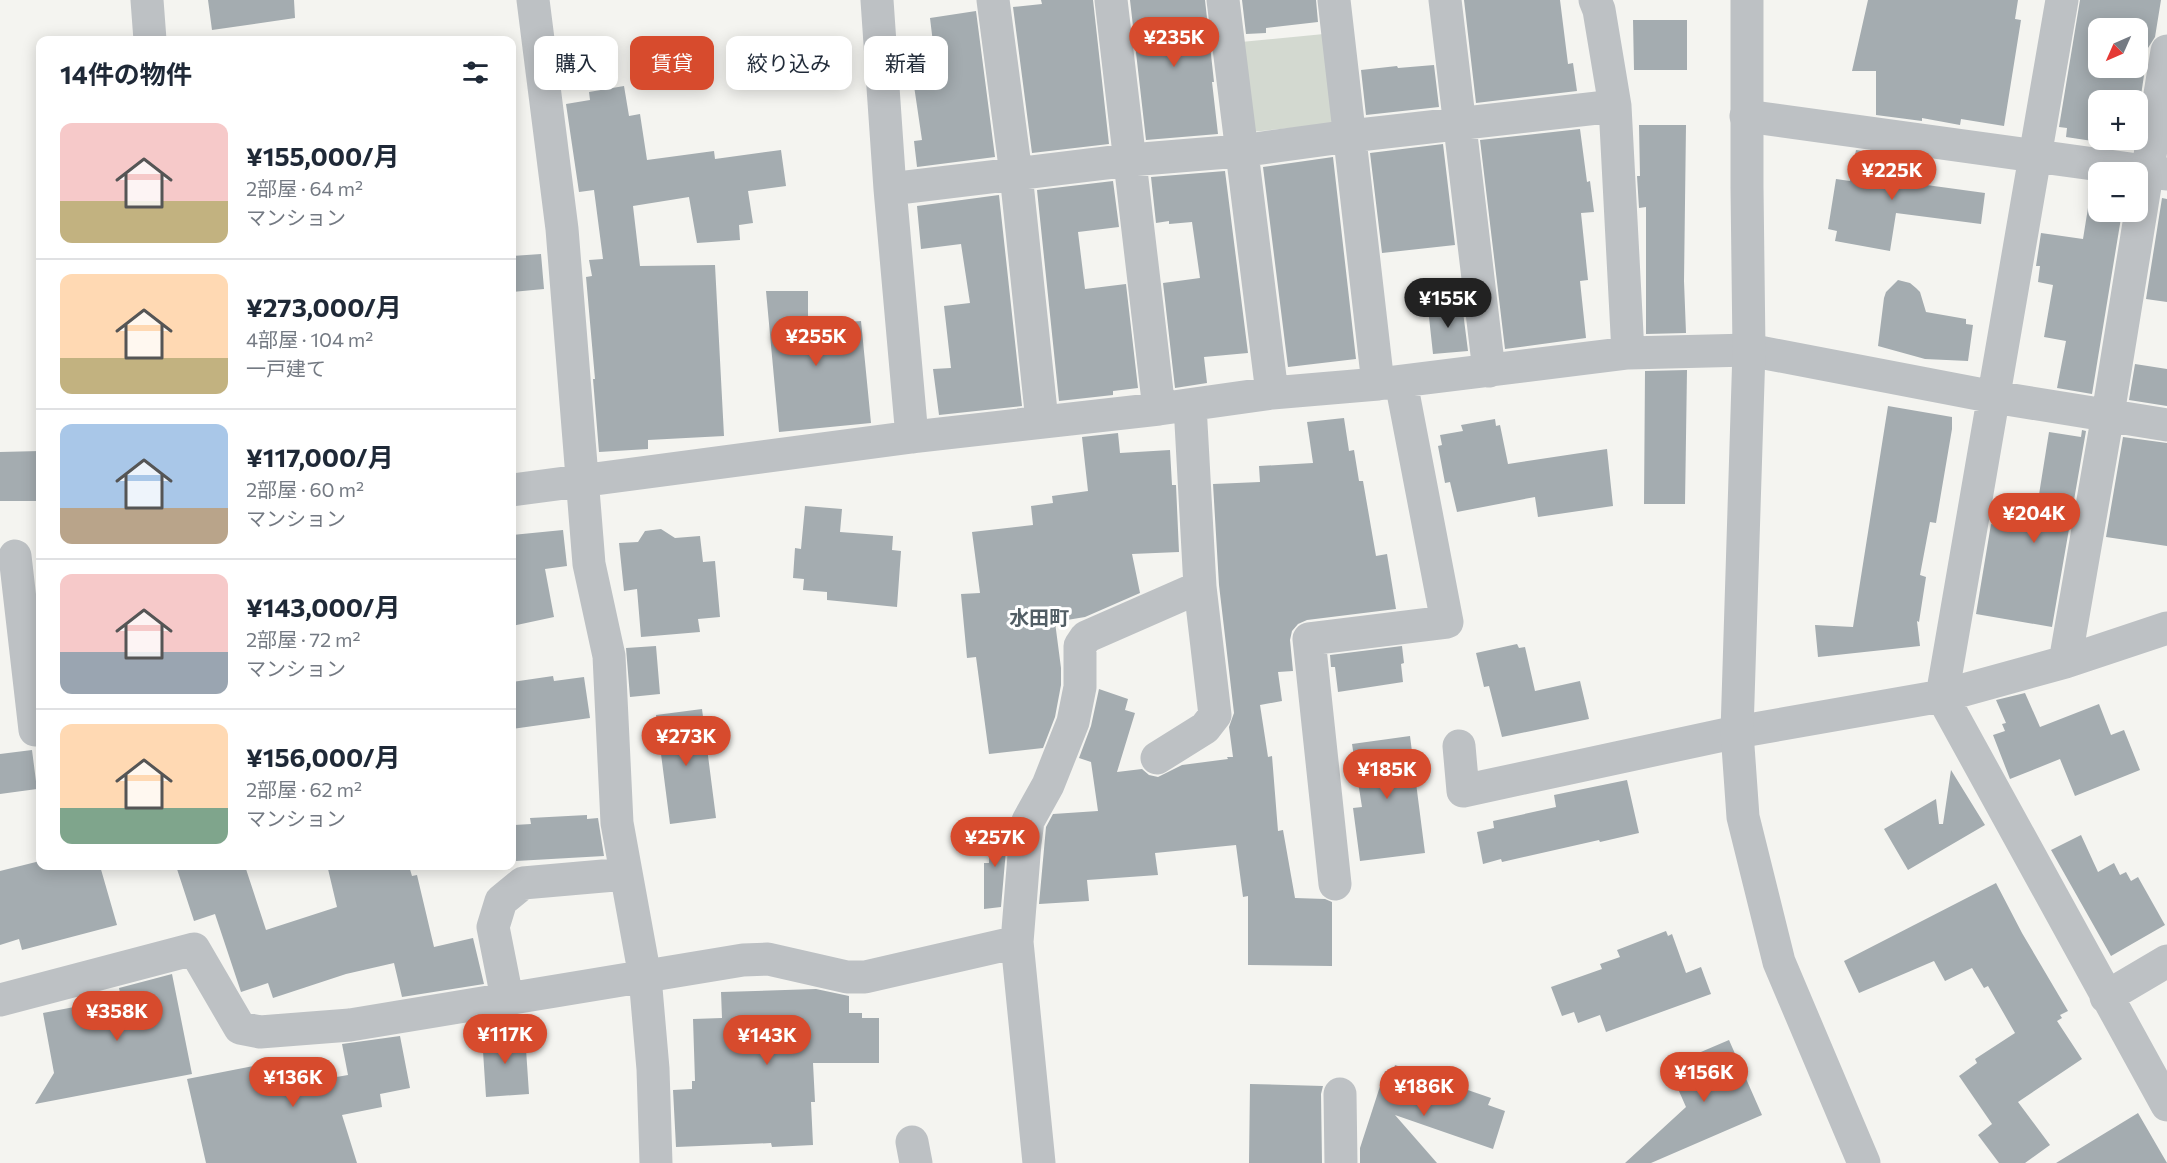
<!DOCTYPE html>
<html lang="ja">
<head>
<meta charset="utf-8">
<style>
	body { margin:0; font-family:Commissioner,"Noto Sans JP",sans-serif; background:#f6f6f7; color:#1f2937; height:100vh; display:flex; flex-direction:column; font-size:22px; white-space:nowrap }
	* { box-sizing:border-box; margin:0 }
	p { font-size:20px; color:#747a83 }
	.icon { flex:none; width:33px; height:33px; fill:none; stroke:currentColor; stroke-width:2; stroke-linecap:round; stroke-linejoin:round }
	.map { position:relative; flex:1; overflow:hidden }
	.details { position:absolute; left:36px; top:36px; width:480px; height:834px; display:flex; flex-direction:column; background:#fff; border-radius:12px; box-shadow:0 3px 15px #0003 }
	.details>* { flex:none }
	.guide { position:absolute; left:534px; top:36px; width:570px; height:54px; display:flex; gap:12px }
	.needle { width:39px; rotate:225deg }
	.tools { position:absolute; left:2088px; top:18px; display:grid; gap:12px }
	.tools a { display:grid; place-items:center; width:60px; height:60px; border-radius:12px; background:#fff; box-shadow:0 3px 15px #0003; font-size:30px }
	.price { position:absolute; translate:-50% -51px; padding:0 14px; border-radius:21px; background:#d74b2d; color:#fff; font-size:20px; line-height:39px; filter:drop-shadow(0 2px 3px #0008) }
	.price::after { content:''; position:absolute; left:50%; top:36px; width:18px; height:14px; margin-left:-9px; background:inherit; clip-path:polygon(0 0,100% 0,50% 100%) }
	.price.on { background:#222; color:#fff }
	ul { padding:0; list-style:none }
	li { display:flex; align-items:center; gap:18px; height:150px; padding:0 24px }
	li+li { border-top:2px solid #e0e1e3 }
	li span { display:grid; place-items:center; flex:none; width:168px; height:120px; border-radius:12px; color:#555 }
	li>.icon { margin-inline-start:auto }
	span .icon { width:72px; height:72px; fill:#fffc; stroke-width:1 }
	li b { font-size:26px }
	h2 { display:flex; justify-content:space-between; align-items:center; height:72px; padding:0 24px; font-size:26px }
	.chip { padding:0 21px; border-radius:12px; background:#fff; box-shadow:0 3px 15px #0003; font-size:21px; line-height:54px }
	.chip.on { background:#d74b2d; color:#fff }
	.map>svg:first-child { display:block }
	.green { fill:#d3d9d0 }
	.building { fill:#a4acb0; fill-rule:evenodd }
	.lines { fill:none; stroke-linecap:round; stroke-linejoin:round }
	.minor { stroke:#bdc1c4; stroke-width:33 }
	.tertiary { stroke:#bdc1c4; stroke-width:33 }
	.labels { text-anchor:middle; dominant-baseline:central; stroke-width:6; stroke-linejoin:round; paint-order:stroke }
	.quarter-label { font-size:20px; font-weight:bold; fill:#525e65; stroke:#fff }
</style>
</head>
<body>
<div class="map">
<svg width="2167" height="1163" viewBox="0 0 2167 1163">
	<rect width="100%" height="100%" fill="#f4f4f0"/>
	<path class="green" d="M1324 34 1333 124 1250 132 1241 42Z"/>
	<path class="building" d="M208 0H294L295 18 212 30Z
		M1041 0H1093L1109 144 1032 153 1013 7 1042 4Z
		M1130 0H1205L1214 82H1212L1218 134 1146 140Z
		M1242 0H1316L1318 22 1266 28V33L1246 34Z
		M1464 0H1560L1568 64 1573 63 1577 91 1476 103Z
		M1868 0H2018L2015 19 2021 20 2004 126 1961 119 1960 125 1922 118V121L1876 115V71H1852Z
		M2080 0H2161L2155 37 2148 48 2138 116V100H2098V140H2133L2132 150 2098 146 2099 142 2066 137 2067 128 2059 127ZM2098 28H2138V68H2098Z
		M976 11 995 157 917 167 914 141 922 140 913 79 937 76 930 18Z
		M1633 20H1687V70H1634Z
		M1434 65 1439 107 1366 115 1361 70 1397 66 1398 68Z
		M624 86 629 116 640 114 647 160 714 151 715 159 781 150 786 186 748 191 753 223 739 225 740 240 697 243 689 197 633 206 640 266 715 265 724 436 648 440V449L599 452 593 379H595L586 277 592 276 589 260 603 259 594 190 579 192 566 104 590 100 589 92Z
		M1639 125H1686L1684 281 1686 333 1646 334V207L1639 208 1637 176H1640Z
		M1580 129 1587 182 1590 181 1594 212 1581 213 1588 280 1580 281 1586 338 1505 349 1480 140Z
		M1443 144 1455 245 1382 253 1370 153Z
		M1856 150 1916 158 1912 183 1985 193 1981 224 1896 213 1890 251 1835 241 1837 231 1828 229 1836 179 1850 181Z
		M1333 157 1356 359 1288 367 1263 167Z
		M1225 171 1248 353 1204 357 1207 383 1175 388 1163 283 1200 278 1192 222 1169 224V221L1156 223 1151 177Z
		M1113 181 1119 227 1078 232 1085 289 1126 284 1138 388 1113 391V395L1059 401 1037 190Z
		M2092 183 2098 184V212H2122L2092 394 2057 388 2066 341 2044 337 2053 285 2038 282 2040 266H2036L2041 233 2083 239Z
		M999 195 1022 406 939 415 933 369 951 368 944 306 970 303 961 244 921 249 917 206Z
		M2162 198 2167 199V302L2146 299Z
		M541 254 544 289 512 292V256Z
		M1898 280 1910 283 1916 288 1920 292 1926 312 1966 319V324L1973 325 1968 361 1925 359 1878 346 1884 298 1886 292Z
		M766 291H808V325L861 321 871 423 779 432Z
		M1462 304 1468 351 1433 354 1428 308Z
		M2135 364 2167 369V406L2129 400Z
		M1687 370 1685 504H1644L1645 371Z
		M1888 406 1952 417V429L1936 523 1930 522 1920 575 1926 577 1919 622 1917 621 1920 646 1818 657 1815 625 1853 627Z
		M1344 418 1349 451 1354 450 1359 481H1363L1376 556 1387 554 1396 609 1307 620 1298 624 1292 631 1290 640 1293 671 1278 672 1282 701 1260 705 1268 757 1272 756 1278 831 1283 830 1295 898 1325 899 1332 902V966L1248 965V896L1243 897 1236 845 1155 853 1158 875 1087 880 1089 901 1039 904 1046 827 1053 814 1098 811 1091 762 1079 758 1091 726 1099 689 1128 699 1125 710 1135 713 1117 772 1142 769 1149 775 1158 777 1182 765 1228 759 1227 757H1233L1229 727 1234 713 1219 585 1213 484 1260 482 1259 466 1313 463 1307 422Z
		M1495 419 1496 426 1500 425 1508 464 1607 449 1613 506 1538 517 1535 497 1457 512 1450 482 1445 483 1438 446 1442 445 1440 435 1463 431 1461 425Z
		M2082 430 2086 431 2052 627 1976 614 1991 524 2033 532 2049 432 2081 437Z
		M1118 433 1120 453 1170 450 1172 485H1176L1179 552 1132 554 1140 593 1085 617 1055 622 1061 668V685L1055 717 1043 748 989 754 976 657 967 658 961 594 980 593 972 532 1033 525 1031 506 1053 503 1052 496 1088 491 1082 437Z
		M2123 437 2167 443V546L2106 537Z
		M40 451V501H0V452Z
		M805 506 842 509 840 532 893 536 892 550 901 551 897 607 827 600V592L803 590 804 579 793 578 795 548 801 549Z
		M661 529 675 538 700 536 703 562 715 561 720 617 698 619 700 632 641 637 637 589 624 591 619 543 638 542 645 531Z
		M563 530 567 566 545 569 554 617 512 626V535Z
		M1517 644 1519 648 1525 647 1535 691 1580 681 1589 719 1502 737 1489 686 1484 687 1476 653Z
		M656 646 660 694 630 697 626 648Z
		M1402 646 1404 663 1401 664 1403 682 1338 692 1335 667H1331L1330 655Z
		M553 676 554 681 584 677 590 718 512 729V682Z
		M2025 693 2040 727 2099 704 2111 735 2124 730 2140 770 2075 796 2060 759 2010 779 1993 735 2005 731 2002 724 2006 723 1996 700Z
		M702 709 716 818 670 824 656 715Z
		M1410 736 1425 853 1360 861 1353 808 1362 807 1352 744Z
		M32 750 37 789 0 794V754Z
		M1951 770 1985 825 1908 870 1884 829 1936 799 1939 824H1943Z
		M1627 780 1639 833 1600 842 1599 840 1502 862 1501 859 1483 864 1477 832 1494 828 1493 821 1556 807 1554 795Z
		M587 815V819L598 818 604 856 516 861 514 825 531 824 530 818Z
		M990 826 1008 827 1001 907 984 909V863H989Z
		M2081 835 2098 872 2114 863 2120 875 2126 872 2131 881 2138 877 2165 925 2111 956 2051 850Z
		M40 861V866H100L117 925 22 950 19 939 0 945V871Z
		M176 866H245L266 930 337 907 328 869 346 866H409L412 876 417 875 434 947 473 938 484 984 402 997 394 963 346 974 273 998 268 983 241 992 215 914 194 921Z
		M1996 883 2022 933 2068 1011 2060 1015 2062 1018 2057 1021 2082 1059 2018 1102 2050 1145 2025 1163H1999L1978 1135 1992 1124 1959 1076 1977 1063 1975 1059 2015 1033 1988 986 1984 988 1972 968 1945 981 1934 961 1859 993 1844 961Z
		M1666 931 1668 936 1672 934 1686 973 1701 967 1711 994 1606 1032 1600 1015 1578 1023 1574 1012 1562 1016 1551 987 1602 969 1600 964 1620 957 1617 950Z
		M172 974 192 1074 35 1104 54 1073 43 1013 121 998 119 988Z
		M816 989 849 996V1013H862V1018H879V1063H813L815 1102H811L813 1145 772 1147 771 1143 676 1147 673 1090 692 1089V1081H695L693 1019 722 1018 721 992Z
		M525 1034 529 1094 486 1097 482 1036Z
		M400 1036 410 1088 380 1094 382 1107 342 1115 357 1163H206L187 1079 274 1062 279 1087 348 1075 342 1044Z
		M1729 1040 1762 1115 1651 1163H1625L1686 1107 1668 1066Z
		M1395 1065 1491 1098 1488 1105 1505 1111 1493 1149 1395 1115 1437 1163H1360V1148L1385 1071 1393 1073Z
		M1250 1084 1323 1086 1321 1094 1322 1163H1249Z
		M2138 1113 2167 1163H2056Z"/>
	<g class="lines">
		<path class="minor" d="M147 0 150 40
			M533 0 562 229 589 564 609 656 617 823 645 977 653 1069 656 1163
			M877 0 890 189 912 437
			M993 0 1016 174 1042 421
			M1111 0 1159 409
			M1223 0 1272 393
			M1334 0 1378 384
			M1445 0 1489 371
			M1595 0 1599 10 1615 106 1628 353
			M2062 0 1942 696 2167 1105
			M1746 116 2166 174
			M890 189 1130 160 1240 151 1350 136 1615 106
			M512 490 912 437 1159 409 1272 393 1378 384 1628 353 1749 350 1994 397 2167 425
			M15 556 35 730
			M2065 662 2108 414 2167 51
			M1459 746 1463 791 1737 732 1942 696 2065 662 2167 628
			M1157 758 1205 728 1215 715 1200 587 1190 405
			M1335 884 1309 639 1447 622 1401 382
			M2106 997 2167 961
			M507 998 493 927 501 901 523 883 626 874
			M0 1000 194 949 240 1028 260 1032 350 1025 743 960 768 959 847 977H865L1017 942
			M1340 1094 1341 1163
			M912 1142 916 1163
			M1039 1163 1017 942 1025 843 1028 821 1048 785 1073 722 1080 687V646L1086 637 1200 587"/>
		<path class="tertiary" d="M1747 0V187L1749 350 1737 732 1743 817 1779 962 1864 1163"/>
	</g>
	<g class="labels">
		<g class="quarter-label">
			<text x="1039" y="617">水田町</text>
		</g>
	</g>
</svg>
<div class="tools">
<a><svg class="needle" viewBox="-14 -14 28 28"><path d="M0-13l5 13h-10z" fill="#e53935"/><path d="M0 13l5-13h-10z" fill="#747a83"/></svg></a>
<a>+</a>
<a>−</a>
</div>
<b class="price" style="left:1174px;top:68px">¥235K</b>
<b class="price" style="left:1892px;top:201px">¥225K</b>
<b class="price on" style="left:1448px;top:329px">¥155K</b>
<b class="price" style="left:816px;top:367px">¥255K</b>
<b class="price" style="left:2034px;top:544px">¥204K</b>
<b class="price" style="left:686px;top:767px">¥273K</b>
<b class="price" style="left:1387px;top:800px">¥185K</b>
<b class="price" style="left:995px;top:868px">¥257K</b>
<b class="price" style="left:117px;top:1042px">¥358K</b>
<b class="price" style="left:505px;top:1065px">¥117K</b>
<b class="price" style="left:767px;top:1066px">¥143K</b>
<b class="price" style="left:1704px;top:1103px">¥156K</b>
<b class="price" style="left:293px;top:1108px">¥136K</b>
<b class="price" style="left:1424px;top:1117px">¥186K</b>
<div class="guide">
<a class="chip">購入</a>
<a class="chip on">賃貸</a>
<a class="chip">絞り込み</a>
<a class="chip">新着</a>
</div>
<section class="details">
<h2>14件の物件<svg class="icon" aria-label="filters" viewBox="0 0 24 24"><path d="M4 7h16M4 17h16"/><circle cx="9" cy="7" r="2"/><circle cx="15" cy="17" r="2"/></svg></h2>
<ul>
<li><span style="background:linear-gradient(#f6c9c9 65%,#c2b280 0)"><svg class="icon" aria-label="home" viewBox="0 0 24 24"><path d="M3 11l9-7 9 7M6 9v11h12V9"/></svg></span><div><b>¥155,000/月</b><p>2部屋 · 64 m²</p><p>マンション</p></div></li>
<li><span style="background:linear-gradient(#ffd9b3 70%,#c2b280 0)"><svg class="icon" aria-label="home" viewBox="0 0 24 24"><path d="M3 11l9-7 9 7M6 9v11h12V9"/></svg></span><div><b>¥273,000/月</b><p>4部屋 · 104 m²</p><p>一戸建て</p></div></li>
<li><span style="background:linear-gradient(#a9c7e8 70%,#b9a48a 0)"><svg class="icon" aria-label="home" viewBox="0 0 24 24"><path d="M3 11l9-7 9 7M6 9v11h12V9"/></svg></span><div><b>¥117,000/月</b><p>2部屋 · 60 m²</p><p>マンション</p></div></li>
<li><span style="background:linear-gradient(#f6c9c9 65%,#9aa5b1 0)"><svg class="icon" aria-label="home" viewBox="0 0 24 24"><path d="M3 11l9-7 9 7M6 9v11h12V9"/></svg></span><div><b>¥143,000/月</b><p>2部屋 · 72 m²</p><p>マンション</p></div></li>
<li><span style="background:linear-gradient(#ffd9b3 70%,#7fa58c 0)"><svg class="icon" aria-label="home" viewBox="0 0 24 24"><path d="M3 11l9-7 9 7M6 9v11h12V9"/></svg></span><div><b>¥156,000/月</b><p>2部屋 · 62 m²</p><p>マンション</p></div></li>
</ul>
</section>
</div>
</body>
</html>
